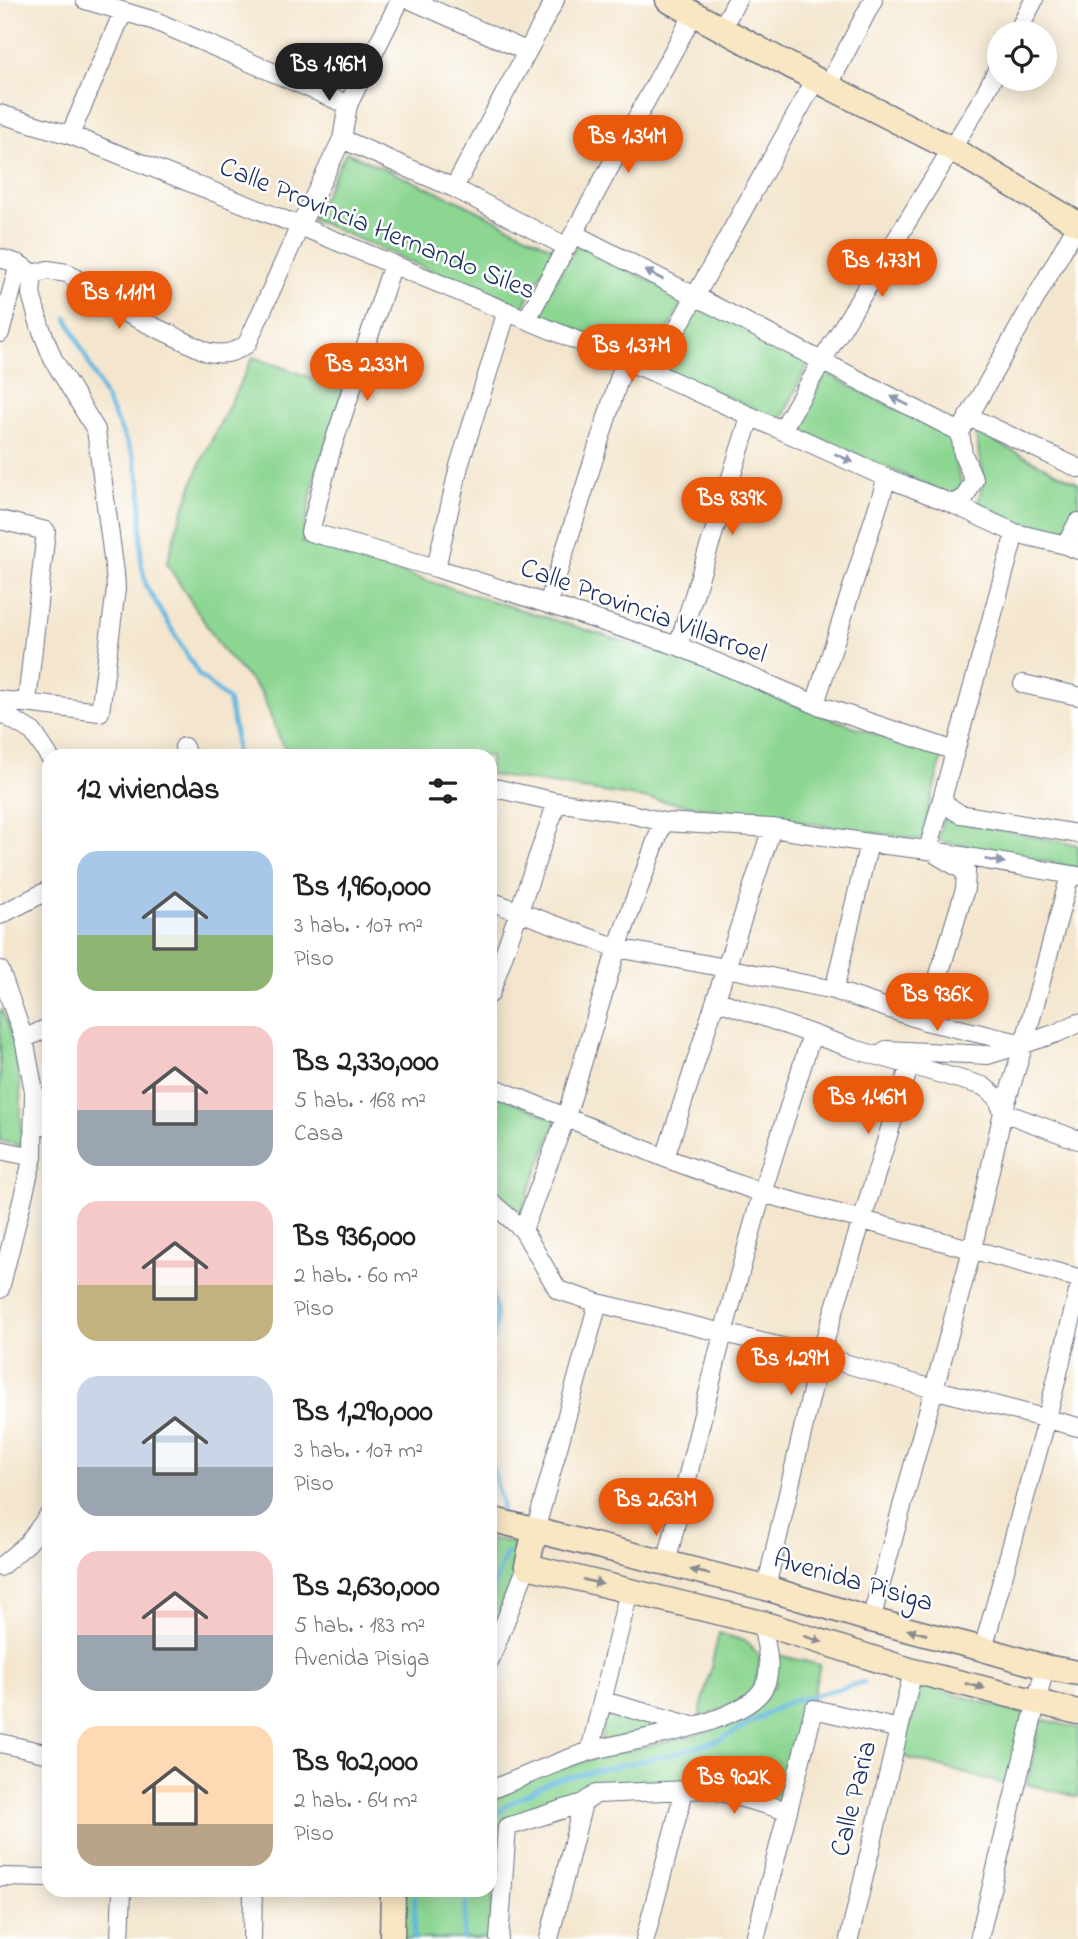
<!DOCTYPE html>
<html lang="es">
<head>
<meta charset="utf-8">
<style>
	body { margin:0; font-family:"Indie Flower",sans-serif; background:#f2f2f2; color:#222; height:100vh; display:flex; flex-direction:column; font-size:26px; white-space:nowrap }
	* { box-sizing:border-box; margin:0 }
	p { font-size:23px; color:#767676 }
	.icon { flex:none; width:38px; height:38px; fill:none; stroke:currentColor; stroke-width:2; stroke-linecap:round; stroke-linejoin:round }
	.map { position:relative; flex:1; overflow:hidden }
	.details { position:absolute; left:42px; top:749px; width:455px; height:1148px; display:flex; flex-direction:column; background:#fff; border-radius:21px; box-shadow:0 4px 18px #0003 }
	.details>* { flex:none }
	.tools { position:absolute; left:987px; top:21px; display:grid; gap:14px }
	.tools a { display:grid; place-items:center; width:70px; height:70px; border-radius:50%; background:#fff; box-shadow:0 4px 18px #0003; font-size:35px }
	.price { position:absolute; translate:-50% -60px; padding:0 16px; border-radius:24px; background:#ea580c; color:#fff; font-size:23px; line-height:46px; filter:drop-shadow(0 2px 4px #0008) }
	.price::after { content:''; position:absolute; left:50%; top:42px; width:21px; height:16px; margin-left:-10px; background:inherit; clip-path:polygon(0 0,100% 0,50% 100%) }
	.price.active { background:#222; color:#fff }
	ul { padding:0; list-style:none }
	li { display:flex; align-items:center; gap:21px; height:175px; padding:0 35px }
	li span { display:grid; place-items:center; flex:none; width:196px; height:140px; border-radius:21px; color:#555 }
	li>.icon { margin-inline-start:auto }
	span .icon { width:84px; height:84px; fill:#fffc; stroke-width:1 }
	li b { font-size:30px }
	h2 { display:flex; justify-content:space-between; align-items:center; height:84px; padding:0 35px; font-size:30px }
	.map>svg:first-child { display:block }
	.green { fill:#8cd692; stroke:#548278; stroke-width:2 }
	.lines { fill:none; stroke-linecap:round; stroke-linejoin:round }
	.stream { stroke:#64b7e0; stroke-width:4.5 }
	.street-casing { stroke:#676f85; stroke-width:20 }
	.secondary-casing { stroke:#676f85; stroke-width:27 }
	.street { stroke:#fff; stroke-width:18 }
	.secondary { stroke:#f9e7c3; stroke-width:24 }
	.oneway { fill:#8d97ae }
	.oneway2 { fill:#8a8b90 }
	.labels { text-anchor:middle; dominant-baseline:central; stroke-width:5; stroke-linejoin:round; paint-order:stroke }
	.street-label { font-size:28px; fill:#1b2f5e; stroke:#fff }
</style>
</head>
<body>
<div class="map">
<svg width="1078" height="1939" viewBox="0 0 1078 1939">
	<rect width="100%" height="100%" fill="#fff"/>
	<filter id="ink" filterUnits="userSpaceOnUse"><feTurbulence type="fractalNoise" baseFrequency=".0143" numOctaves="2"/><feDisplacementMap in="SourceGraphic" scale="14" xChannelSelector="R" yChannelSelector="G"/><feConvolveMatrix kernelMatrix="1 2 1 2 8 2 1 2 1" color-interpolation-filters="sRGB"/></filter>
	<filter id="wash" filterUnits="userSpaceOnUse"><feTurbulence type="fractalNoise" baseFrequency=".00686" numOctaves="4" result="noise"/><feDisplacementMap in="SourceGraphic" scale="28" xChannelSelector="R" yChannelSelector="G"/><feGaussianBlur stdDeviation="1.57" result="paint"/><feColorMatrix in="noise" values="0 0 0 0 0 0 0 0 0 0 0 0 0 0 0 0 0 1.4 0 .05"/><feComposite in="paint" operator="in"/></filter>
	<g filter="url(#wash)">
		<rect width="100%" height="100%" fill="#f4e6ce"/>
		<path class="green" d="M346 152 458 201 555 249 522 310 312 219Z
			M580 245 682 297 683 301 654 356 645 359 640 357 545 315 543 309V302L576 246Z
			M699 305 810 360 784 415 777 419 669 371 667 362Z
			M253 357 343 389 313 486 302 542 664 654 815 713 942 757 921 840 490 775V756H291L281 742 261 692 223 651 167 564 176 530 200 464Z
			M826 373 954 439 953 454 962 485 952 496 796 428Z
			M975 432 1078 483V506L1064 534 1019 523 978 503 984 478Z
			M943 819 1078 845V868L938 841Z
			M2 1010C23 1057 21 1096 21 1146L0 1141V1011Z
			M490 1092 557 1120 521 1212 490 1189Z
			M490 1539 512 1542 519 1560 518 1572 490 1643Z
			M719 1633 745 1641 760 1656C757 1705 739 1702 699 1718Z
			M774 1654 820 1665 784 1805 601 1787 500 1825 489 1939H399L398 1890H490V1802L520 1784 564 1766 711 1730 759 1706 775 1684Z
			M921 1685 1025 1714 1008 1785 901 1756Z
			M607 1710 668 1726 600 1742Z
			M1040 1719 1078 1728V1797L1027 1784Z"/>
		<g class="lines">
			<path class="stream" d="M67 318 134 457 141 487V561L146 586 199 675 228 700 235 730 236 756
				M490 1288C498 1314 498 1320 490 1346
				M490 1457 502 1505 501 1514
				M490 1596 506 1553
				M490 1821 507 1805 554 1780 677 1753 722 1739 786 1703 864 1682
				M414 1939 415 1890
				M463 1939 467 1890"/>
		</g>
	</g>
	<g filter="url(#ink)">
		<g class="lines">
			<defs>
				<path id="street" d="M85 0 155 21 348 105
					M411 0 526 51
					M722 28 737 0
					M1017 33 1034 0
					M828 86 873 0
					M0 114 70 135 300 226 653 372 887 478 953 504 1015 533 1066 545 1078 550
					M70 135 123 12
					M342 139 454 188 567 247
					M454 188 555 0
					M574 234 960 432
					M0 258 19 264 33 274 48 270 67 273 84 284 98 300 207 352C224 355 232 354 247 344L300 226 342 139 348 105 400 0
					M393 264 331 451 310 532 436 568 678 646 815 704 955 751
					M527 319 694 13
					M0 333 19 264
					M653 372 816 79
					M968 416 1078 468
					M782 430 822 361 982 99 999 66
					M953 504 965 497 974 480 963 454 960 432 1078 223
					M0 520 46 531 27 702
					M1066 545 1078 522
					M436 568 459 466 507 311
					M548 604 625 360
					M678 646 750 417
					M1023 684 1078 696
					M0 700 100 712 116 589 115 573 96 430 53 359 40 326 31 294 33 274
					M815 704 887 478
					M0 712 33 732 49 756
					M184 747 187 756
					M490 787 557 802 627 813 663 822 772 828 869 843 928 850 1078 876
					M943 796 945 804 960 814 1078 834
					M928 850 1015 533
					M490 901 617 948 726 968 834 990 925 1021 1024 1044 1057 1033 1078 1023
					M0 915 49 890
					M0 970 24 1039 34 1091 49 1127
					M834 990 869 843
					M490 994 557 802
					M716 1000 854 1049 983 1086 997 1097 1003 1112 1078 1140
					M925 1021 965 889 966 872 937 855
					M24 1039 49 1027
					M886 1050 988 1055 1024 1044
					M490 1086 665 1158 762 1193 1078 1278
					M0 1150 33 1157
					M665 1158 726 968 772 828
					M490 1201 523 1230 558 1290 598 1303 820 1356 933 1389 1078 1427
					M523 1230 566 1117 617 948 663 822
					M0 1289 33 1157 34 1091
					M535 1531 598 1303
					M666 1564 723 1333 762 1193 812 1034
					M0 1567 28 1543 49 1515
					M766 1588 820 1356 910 1064
					M871 1620 972 1250 1003 1112 1024 1044 1070 875
					M983 1649 1047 1418 1078 1292
					M490 1660 527 1566
					M603 1701 689 1725
					M0 1743 49 1754
					M590 1751 629 1591
					M490 1790C523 1777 556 1762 591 1751 631 1739 745 1725 764 1687 774 1668 765 1643 762 1623
					M0 1877 49 1878
					M120 1939 122 1890
					M252 1939 253 1890
					M499 1939 507 1827 583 1803 596 1794 710 1789 788 1811
					M549 1939 583 1803
					M645 1939 684 1791
					M755 1939 814 1709 899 1729
					M849 1939 913 1671
					M979 1939 1045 1667"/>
				<path id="secondary" d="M668 0 828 86 952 149 1078 224
					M490 1519 766 1588 871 1620 983 1649 1045 1667 1078 1673
					M535 1531 527 1566 762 1623 913 1671 1078 1712
					M392 1939 393 1890"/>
			</defs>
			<use href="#street" class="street-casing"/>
			<use href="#secondary" class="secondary-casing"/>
			<use href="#street" class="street"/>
			<use href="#secondary" class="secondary"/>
		</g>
		<defs><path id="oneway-solid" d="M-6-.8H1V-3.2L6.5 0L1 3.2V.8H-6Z" transform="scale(1.75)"/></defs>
		<g class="oneway">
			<use href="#oneway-solid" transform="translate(654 275) rotate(-153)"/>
			<use href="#oneway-solid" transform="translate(900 401) rotate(-153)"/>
			<use href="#oneway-solid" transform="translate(844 458) rotate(25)"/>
			<use href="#oneway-solid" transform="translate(995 861) rotate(10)"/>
		</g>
		<g class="oneway2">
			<use href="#oneway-solid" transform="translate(700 1572) rotate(-166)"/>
			<use href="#oneway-solid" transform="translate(593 1582) rotate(14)"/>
			<use href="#oneway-solid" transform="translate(917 1632) rotate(-166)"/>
			<use href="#oneway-solid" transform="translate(813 1639) rotate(18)"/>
			<use href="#oneway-solid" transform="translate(975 1686) rotate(14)"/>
		</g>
	</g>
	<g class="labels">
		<g class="street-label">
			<text transform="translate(377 230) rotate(22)">Calle Provincia Hernando Siles</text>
			<text transform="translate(643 612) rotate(20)">Calle Provincia Villarroel</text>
			<text transform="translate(853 1582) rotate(16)">Avenida Pisiga</text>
			<text transform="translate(855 1799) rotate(-76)">Calle Paria</text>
		</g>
	</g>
</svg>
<div class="tools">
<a><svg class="icon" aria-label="locate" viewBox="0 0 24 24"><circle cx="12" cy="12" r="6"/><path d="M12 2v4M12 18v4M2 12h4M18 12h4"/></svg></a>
</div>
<b class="price active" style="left:329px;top:103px">Bs 1.96M</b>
<b class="price" style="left:628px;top:175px">Bs 1.34M</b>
<b class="price" style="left:882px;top:299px">Bs 1.73M</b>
<b class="price" style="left:119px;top:331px">Bs 1.11M</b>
<b class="price" style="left:632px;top:384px">Bs 1.37M</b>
<b class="price" style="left:367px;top:403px">Bs 2.33M</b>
<b class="price" style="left:732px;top:537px">Bs 839K</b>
<b class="price" style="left:937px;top:1033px">Bs 936K</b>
<b class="price" style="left:868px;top:1136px">Bs 1.46M</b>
<b class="price" style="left:791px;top:1397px">Bs 1.29M</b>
<b class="price" style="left:656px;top:1538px">Bs 2.63M</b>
<b class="price" style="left:734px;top:1816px">Bs 902K</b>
<section class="details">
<h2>12 viviendas<svg class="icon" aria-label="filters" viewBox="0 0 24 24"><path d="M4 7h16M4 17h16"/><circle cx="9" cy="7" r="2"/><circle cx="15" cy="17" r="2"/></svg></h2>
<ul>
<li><span style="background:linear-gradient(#a9c7e8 60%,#8fb573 0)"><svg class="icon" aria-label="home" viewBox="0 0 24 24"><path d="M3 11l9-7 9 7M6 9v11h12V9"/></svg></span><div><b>Bs 1,960,000</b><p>3 hab. · 107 m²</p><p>Piso</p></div></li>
<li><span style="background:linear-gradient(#f6c9c9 60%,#9aa5b1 0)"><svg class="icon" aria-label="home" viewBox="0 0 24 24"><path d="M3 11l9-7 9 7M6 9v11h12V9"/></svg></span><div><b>Bs 2,330,000</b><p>5 hab. · 168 m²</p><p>Casa</p></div></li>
<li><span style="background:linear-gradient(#f6c9c9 60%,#c2b280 0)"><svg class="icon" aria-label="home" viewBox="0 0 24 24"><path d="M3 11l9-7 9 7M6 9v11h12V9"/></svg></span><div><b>Bs 936,000</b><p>2 hab. · 60 m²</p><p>Piso</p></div></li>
<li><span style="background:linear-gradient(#c9d6e8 65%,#9aa5b1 0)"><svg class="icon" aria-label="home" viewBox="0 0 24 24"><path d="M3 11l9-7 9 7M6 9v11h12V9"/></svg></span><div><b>Bs 1,290,000</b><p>3 hab. · 107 m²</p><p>Piso</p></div></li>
<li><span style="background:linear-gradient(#f6c9c9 60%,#9aa5b1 0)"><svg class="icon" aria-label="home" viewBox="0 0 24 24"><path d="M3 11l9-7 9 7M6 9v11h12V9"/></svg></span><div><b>Bs 2,630,000</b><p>5 hab. · 183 m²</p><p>Avenida Pisiga</p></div></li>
<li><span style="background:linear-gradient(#ffd9b3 70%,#b9a48a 0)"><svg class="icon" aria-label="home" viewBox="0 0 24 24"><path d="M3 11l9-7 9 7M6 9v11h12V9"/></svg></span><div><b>Bs 902,000</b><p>2 hab. · 64 m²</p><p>Piso</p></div></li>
</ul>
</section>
</div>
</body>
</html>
